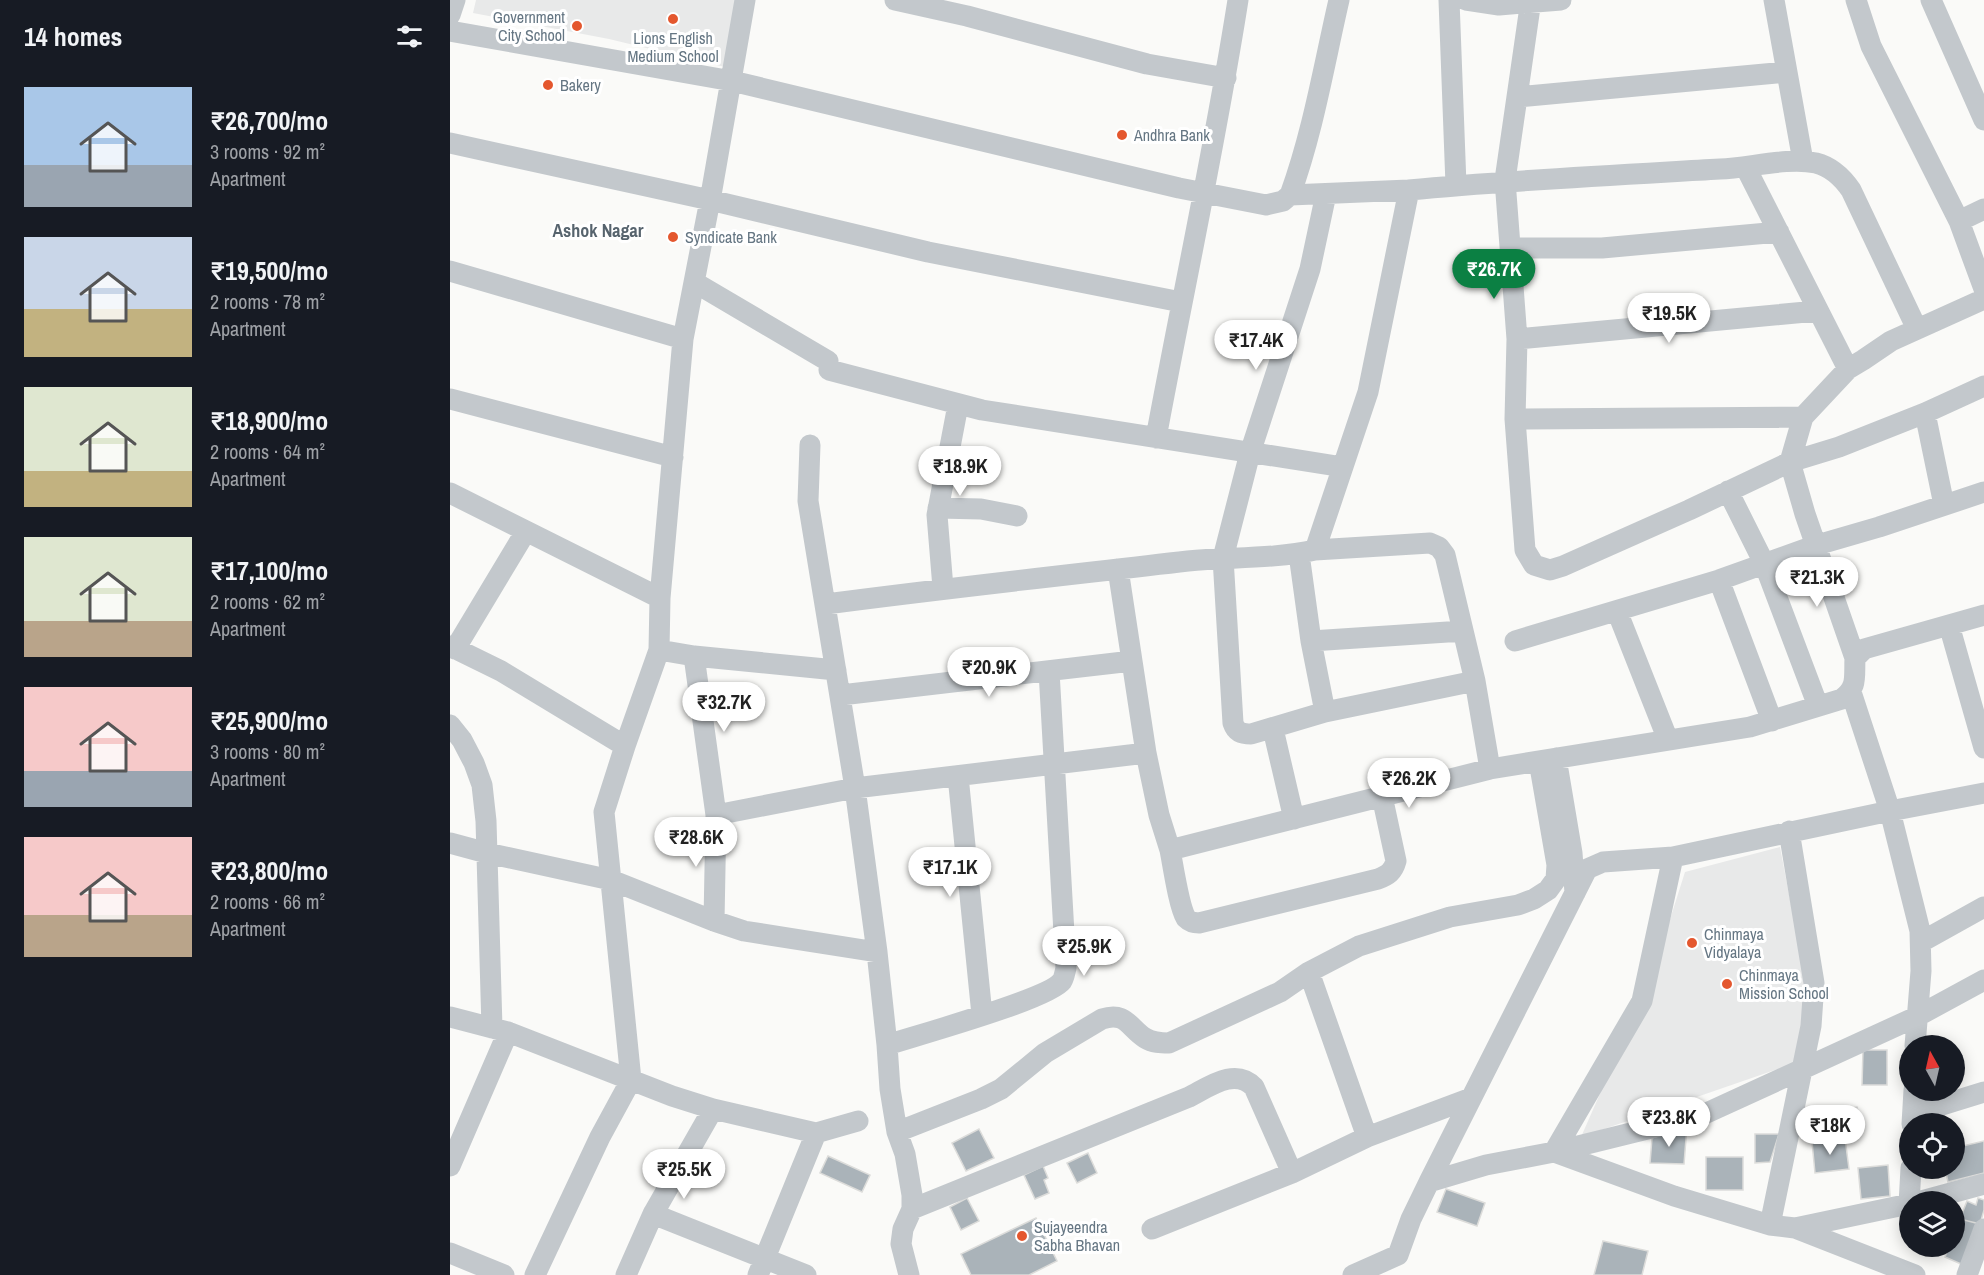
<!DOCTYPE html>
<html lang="en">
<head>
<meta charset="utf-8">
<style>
	body { margin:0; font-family:"Archivo Narrow",sans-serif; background:#20242c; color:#f1f3f6; height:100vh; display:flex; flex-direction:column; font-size:22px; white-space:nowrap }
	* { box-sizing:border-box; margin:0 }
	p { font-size:20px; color:#9ea1a6 }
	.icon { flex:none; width:33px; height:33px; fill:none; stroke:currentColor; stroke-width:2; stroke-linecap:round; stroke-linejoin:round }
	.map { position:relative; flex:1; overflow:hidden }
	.side { display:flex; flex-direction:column; background:#171b24; width:450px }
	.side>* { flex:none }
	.needle { width:39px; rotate:352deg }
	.fabs { position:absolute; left:1449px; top:1035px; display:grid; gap:12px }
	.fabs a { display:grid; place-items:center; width:66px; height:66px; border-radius:50%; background:#171b24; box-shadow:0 3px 15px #0003; font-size:30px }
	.price { position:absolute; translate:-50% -51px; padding:0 14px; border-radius:21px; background:#fff; color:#222; font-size:20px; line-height:39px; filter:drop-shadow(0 2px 3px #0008) }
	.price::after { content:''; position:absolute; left:50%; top:36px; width:18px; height:14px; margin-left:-9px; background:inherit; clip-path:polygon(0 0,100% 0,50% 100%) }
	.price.current { background:#0b8043; color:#fff }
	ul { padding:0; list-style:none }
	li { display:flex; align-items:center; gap:18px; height:150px; padding:0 24px }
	li span { display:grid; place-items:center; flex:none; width:168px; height:120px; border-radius:0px; color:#555 }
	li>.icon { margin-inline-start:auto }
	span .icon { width:72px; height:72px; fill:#fffc; stroke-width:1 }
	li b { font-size:26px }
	h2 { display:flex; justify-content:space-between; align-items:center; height:72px; padding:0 24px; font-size:26px }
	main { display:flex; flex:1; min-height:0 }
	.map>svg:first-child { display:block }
	.built { fill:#e8e9e9 }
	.building { fill:#aab3b9; stroke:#dcdcda; stroke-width:1.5 }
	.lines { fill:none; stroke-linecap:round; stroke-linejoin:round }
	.minor { stroke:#c3c8cc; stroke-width:21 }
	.poi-dot { fill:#e4572e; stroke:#fff; stroke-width:2 }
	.labels { text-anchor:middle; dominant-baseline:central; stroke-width:6; stroke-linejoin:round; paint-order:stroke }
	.poi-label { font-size:16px; fill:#657683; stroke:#fff; text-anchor:start }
	.neighbourhood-label { font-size:18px; font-weight:bold; fill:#57646e; stroke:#fff }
</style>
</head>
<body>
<main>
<section class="side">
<h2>14 homes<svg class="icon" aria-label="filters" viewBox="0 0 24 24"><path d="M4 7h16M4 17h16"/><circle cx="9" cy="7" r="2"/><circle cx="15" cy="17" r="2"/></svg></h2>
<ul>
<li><span style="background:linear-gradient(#a9c7e8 65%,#9aa5b1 0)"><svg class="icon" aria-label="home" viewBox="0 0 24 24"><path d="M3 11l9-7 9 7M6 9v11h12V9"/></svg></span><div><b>₹26,700/mo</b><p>3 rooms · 92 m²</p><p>Apartment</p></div></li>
<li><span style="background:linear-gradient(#c9d6e8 60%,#c2b280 0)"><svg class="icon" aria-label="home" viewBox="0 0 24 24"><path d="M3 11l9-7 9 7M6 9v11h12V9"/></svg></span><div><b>₹19,500/mo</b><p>2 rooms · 78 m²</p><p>Apartment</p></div></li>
<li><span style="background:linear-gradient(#dfe7d0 70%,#c2b280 0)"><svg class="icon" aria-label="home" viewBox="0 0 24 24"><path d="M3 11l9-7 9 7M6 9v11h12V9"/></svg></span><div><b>₹18,900/mo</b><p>2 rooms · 64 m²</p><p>Apartment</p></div></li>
<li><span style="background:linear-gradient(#dfe7d0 70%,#b9a48a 0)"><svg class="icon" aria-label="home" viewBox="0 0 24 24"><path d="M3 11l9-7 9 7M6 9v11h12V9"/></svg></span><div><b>₹17,100/mo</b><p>2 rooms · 62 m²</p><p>Apartment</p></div></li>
<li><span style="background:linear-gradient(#f6c9c9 70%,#9aa5b1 0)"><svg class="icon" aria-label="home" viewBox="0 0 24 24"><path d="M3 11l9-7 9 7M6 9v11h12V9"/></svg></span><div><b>₹25,900/mo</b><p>3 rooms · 80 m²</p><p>Apartment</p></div></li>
<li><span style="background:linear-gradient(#f6c9c9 65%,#b9a48a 0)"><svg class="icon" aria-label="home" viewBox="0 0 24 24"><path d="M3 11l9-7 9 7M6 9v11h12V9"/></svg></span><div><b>₹23,800/mo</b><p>2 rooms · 66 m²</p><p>Apartment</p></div></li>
</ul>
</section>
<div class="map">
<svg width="1534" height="1275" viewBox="0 0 1534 1275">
	<rect width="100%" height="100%" fill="#fafaf8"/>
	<path class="built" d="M26 0H287L275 67 159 39 23 13Z
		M1330 847 1358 994 1351 1061 1131 1137 1203 973 1235 872Z"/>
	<path class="building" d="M1413 1050H1437V1085H1412Z
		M1407 1107 1411 1128 1375 1134 1371 1113Z
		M1237 1126 1234 1164 1200 1163 1202 1138Z
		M529 1129 544 1158 516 1171 502 1143Z
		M1305 1134H1329L1320 1162 1305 1163Z
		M1395 1138 1399 1169 1365 1173 1362 1142Z
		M1534 1141V1173L1498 1182 1495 1168H1504V1148Z
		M638 1153 647 1173 627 1183 617 1163Z
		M378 1156 420 1175 412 1192 370 1173Z
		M1256 1157H1293V1190H1256Z
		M1438 1165 1440 1196 1411 1199 1408 1168Z
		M593 1166 598 1178 594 1180 599 1193 585 1199 574 1175Z
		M996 1189 1035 1203 1027 1226 987 1212Z
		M517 1198 529 1221 511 1230 500 1207Z
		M1528 1198 1534 1200V1210L1530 1224 1510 1219 1517 1201 1526 1205Z
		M586 1218 607 1261 579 1275H521L511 1254Z
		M1510 1219 1530 1224 1511 1264 1495 1257 1499 1246H1504V1233Z
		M1153 1241 1198 1251 1192 1275H1144Z"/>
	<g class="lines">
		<path class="minor" d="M445 0 517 16 697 64 776 78
			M999 0 1006 185
			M1016 0 1049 5 1111 0
			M1081 0 1055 180 1067 339 1065 419 1075 550 1084 565 1100 570 1113 566 1239 510 1340 462 1389 447 1475 413 1534 386
			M1324 0 1353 161
			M1406 0 1421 46 1509 221
			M1481 0 1534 120
			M0 15 5 0
			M0 31 282 81 729 188 816 205 833 201 840 195 959 190
			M1067 97 1337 72
			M0 143 260 200 478 252 731 302
			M1296 168 1398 369
			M876 194 860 269 800 453 773 558 783 723C786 732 791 734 801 734L875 712 1025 681
			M840 195C863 132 874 65 889 0
			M1534 209 1509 221 1534 289
			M1060 248H1152L1329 232
			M0 271 233 339
			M244 282 378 361
			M1067 339 1367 311
			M379 370 532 410 893 467
			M0 399 223 457
			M1475 413 1494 505
			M1065 419 1353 417
			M706 438C733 292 765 147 788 0
			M360 445 358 501 405 788 427 952 437 1045 440 1089 447 1132 455 1154 462 1195V1209L453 1229 451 1244 459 1275
			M1278 491 1314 563 1368 706
			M0 493 210 598 209 650 175 746
			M488 508 531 509 567 516
			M865 550 918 392 959 190C1062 180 1166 175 1270 169 1299 168 1338 157 1366 163 1382 167 1392 177 1401 190L1467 329
			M849 554 861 641 875 712
			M668 569 696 753
			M1269 580 1322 721
			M493 588 487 515 508 405
			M210 598 233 339 261 195 295 0
			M376 604C497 588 618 575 738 561 780 557 824 559 865 550L980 543 989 547 995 555 1025 681 1040 769
			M1167 611 1218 740
			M1499 625 1534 748
			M861 641 1013 631
			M1065 641 1269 580 1367 545 1429 527 1534 492
			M0 646 51 671 175 746 154 812 181 1080 150 1137 85 1275
			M5 649 76 531
			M209 650 244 656 386 670
			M244 656 266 815 264 921
			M1405 658 1355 514 1340 462 1353 417 1398 369 1413 360 1441 341 1534 299
			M1401 692 1440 811 1470 931 1471 971 1465 1046
			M391 695 682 661
			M0 725 12 740 24 763 32 785 36 821 42 1028
			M823 729 844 819
			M1106 758 1122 853 1125 893
			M508 776 532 1015
			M266 815 405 788 696 753 709 815 720 850 1040 769 1300 727 1392 699C1408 687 1404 677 1405 658L1414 649 1534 615
			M0 843 37 853 161 880 264 921 294 931 427 952
			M720 850C723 865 729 907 736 918 740 922 744 923 749 923L928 879C938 875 943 872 946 861L932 796
			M1471 942 1534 907
			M859 972 917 1137
			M0 1017 58 1032 222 1096 263 1109 366 1133 408 1121
			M437 1045C465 1036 599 999 612 981 614 978 615 972 616 968L599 671
			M1463 1114 1534 1092
			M1462 1124 1464 1090
			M447 1132 531 1099 551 1089 595 1053 652 1019C676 1011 679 1028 695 1038 703 1043 711 1043 719 1043L830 992 859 972 909 946 1000 917 1068 905 1084 899 1098 890 1106 879 1107 865 1089 761
			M1104 1152 1192 1001 1223 857 1440 811 1534 793
			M1104 1152 1224 1196 1320 1225 1345 1228 1465 1275
			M0 1166 58 1032
			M979 1182 1137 869 1153 862 1223 857
			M1468 1202 1534 1184
			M462 1209 739 1097C759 1087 785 1067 804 1087L842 1173
			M203 1214 356 1275
			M1320 1225 1361 1026 1364 983 1339 831
			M1345 1228 1459 1204 1461 1168
			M702 1229 842 1173 917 1137 1021 1098
			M0 1253 54 1275
			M176 1275 203 1214 263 1109
			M308 1275 366 1133
			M903 1275 948 1255 961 1219 979 1182 1036 1165 1104 1152 1250 1116 1466 1017 1534 980
			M1517 1275 1534 1229"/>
	</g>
	<g class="poi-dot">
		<circle cx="223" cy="19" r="6"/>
		<circle cx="127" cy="26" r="6"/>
		<circle cx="98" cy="85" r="6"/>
		<circle cx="672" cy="135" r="6"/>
		<circle cx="223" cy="237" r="6"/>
		<circle cx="1242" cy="943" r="6"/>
		<circle cx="1277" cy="984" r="6"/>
		<circle cx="572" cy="1236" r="6"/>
	</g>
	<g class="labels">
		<g class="poi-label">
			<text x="115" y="17" text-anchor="end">Government<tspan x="115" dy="18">City School</tspan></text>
			<text x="223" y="38" text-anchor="middle">Lions English<tspan x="223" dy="18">Medium School</tspan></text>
			<text x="110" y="85">Bakery</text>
			<text x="684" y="135">Andhra Bank</text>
			<text x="235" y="237">Syndicate Bank</text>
			<text x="1254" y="934">Chinmaya<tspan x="1254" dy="18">Vidyalaya</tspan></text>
			<text x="1289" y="975">Chinmaya<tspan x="1289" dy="18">Mission School</tspan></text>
			<text x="584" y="1227">Sujayeendra<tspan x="584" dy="18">Sabha Bhavan</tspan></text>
		</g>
		<g class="neighbourhood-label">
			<text x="148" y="230">Ashok Nagar</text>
		</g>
	</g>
</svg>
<div class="fabs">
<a><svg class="needle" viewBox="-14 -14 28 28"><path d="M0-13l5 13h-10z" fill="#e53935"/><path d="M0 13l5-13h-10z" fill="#9ea1a6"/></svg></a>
<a><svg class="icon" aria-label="locate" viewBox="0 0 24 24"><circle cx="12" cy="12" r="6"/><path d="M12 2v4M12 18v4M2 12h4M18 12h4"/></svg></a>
<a><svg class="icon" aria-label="layers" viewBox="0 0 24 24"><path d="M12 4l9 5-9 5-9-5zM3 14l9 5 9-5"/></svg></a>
</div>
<b class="price current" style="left:1044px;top:300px">₹26.7K</b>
<b class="price" style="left:1219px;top:344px">₹19.5K</b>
<b class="price" style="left:806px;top:371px">₹17.4K</b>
<b class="price" style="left:510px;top:497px">₹18.9K</b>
<b class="price" style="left:1367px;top:608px">₹21.3K</b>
<b class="price" style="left:539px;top:698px">₹20.9K</b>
<b class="price" style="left:274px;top:733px">₹32.7K</b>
<b class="price" style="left:959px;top:809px">₹26.2K</b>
<b class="price" style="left:246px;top:868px">₹28.6K</b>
<b class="price" style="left:500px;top:898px">₹17.1K</b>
<b class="price" style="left:634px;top:977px">₹25.9K</b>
<b class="price" style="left:1219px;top:1148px">₹23.8K</b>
<b class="price" style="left:1380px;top:1156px">₹18K</b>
<b class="price" style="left:234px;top:1200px">₹25.5K</b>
</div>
</main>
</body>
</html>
